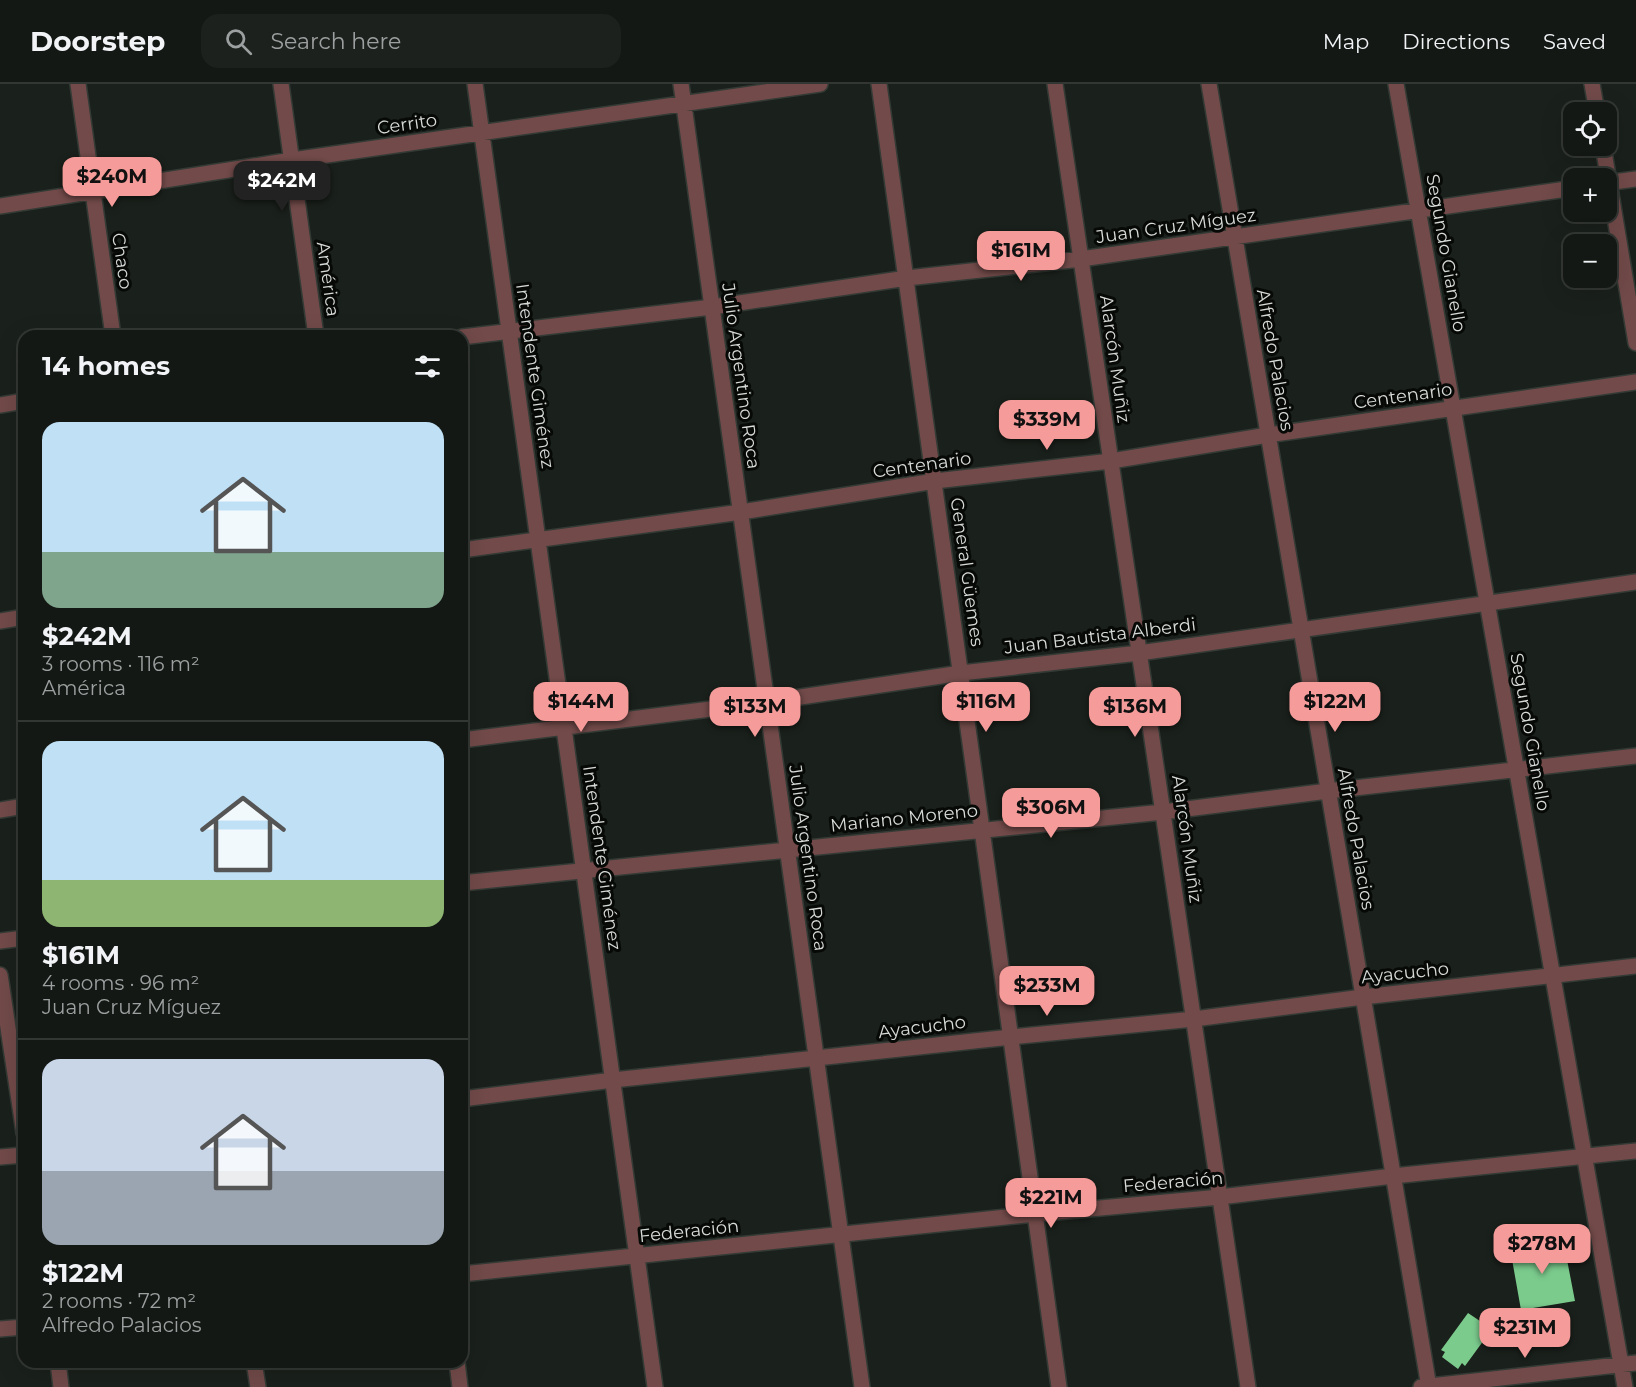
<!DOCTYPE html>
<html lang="en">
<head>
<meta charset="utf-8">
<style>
	body { margin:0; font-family:Montserrat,sans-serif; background:#1d211d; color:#f1f3f6; height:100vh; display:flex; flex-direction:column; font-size:22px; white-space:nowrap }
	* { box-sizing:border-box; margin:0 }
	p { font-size:20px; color:#9da0a0 }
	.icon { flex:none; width:33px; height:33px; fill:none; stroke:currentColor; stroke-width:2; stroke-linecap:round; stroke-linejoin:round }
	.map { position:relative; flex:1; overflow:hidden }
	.side { position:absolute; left:18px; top:246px; width:450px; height:1038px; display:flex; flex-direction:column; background:#141814; border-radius:18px; box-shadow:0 6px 24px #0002,0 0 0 2px #333734 }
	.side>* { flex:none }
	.fabs { position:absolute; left:1563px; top:18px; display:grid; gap:12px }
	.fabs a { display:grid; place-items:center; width:54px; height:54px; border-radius:12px; background:#141814; box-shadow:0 6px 24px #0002,0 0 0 2px #333734; font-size:30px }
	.price { position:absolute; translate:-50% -51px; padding:0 14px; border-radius:12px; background:#f59b9a; color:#111; font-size:20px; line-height:39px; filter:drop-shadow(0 2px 3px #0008) }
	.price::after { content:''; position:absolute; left:50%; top:36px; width:18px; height:14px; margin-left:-9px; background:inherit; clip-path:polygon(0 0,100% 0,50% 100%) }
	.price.current { background:#222; color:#fff }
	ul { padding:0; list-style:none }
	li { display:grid; align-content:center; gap:12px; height:318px; padding:0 24px }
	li+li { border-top:2px solid #333734 }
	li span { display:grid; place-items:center; height:186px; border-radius:18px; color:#555 }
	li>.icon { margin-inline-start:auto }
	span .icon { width:108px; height:108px; fill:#fffc; stroke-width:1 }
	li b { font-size:26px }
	h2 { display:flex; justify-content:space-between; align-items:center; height:72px; padding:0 24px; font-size:26px }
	header { display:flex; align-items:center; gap:36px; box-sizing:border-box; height:84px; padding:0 30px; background:#141814; border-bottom:2px solid #333734 }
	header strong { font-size:28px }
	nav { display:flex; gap:33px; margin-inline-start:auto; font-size:21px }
	.search { width:420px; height:54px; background:#1d211d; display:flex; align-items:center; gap:15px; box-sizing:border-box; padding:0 21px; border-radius:18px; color:#9da0a0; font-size:22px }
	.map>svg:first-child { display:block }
	.building { fill:#7bcb8d }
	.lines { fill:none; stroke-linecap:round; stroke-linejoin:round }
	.minor-casing { stroke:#343a35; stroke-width:18 }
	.minor { stroke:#714a49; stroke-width:15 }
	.labels { text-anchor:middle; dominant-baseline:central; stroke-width:6; stroke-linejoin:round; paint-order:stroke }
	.street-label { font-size:18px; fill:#d7dbd8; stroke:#070907 }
</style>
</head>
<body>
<header>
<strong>Doorstep</strong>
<div class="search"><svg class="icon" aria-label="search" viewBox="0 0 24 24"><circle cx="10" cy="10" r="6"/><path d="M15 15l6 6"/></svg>Search here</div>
<nav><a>Map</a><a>Directions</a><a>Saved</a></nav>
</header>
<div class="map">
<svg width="1636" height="1303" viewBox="0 0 1636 1303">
	<rect width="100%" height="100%" fill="#1a201b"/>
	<path class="building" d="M1563 1155 1575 1217 1521 1226 1510 1164Z
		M1468 1229 1492 1245 1465 1282 1462 1279 1458 1285 1442 1273 1445 1268 1441 1266Z"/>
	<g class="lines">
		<defs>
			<path id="minor" d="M78 0 113 252
				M281 0 316 252
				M475 0 655 1303
				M681 0 862 1303
				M879 0 1059 1303
				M1055 0 1248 1303
				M1209 0 1429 1303
				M1396 0 1625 1303
				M1592 0 1597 28
				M1603 62 1636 259
				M1606 99 1636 95
				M0 122 292 76 820 0
				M462 253 712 223 907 194 1081 175 1574 104
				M0 321 24 317
				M462 466 741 428 935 397 1111 377 1268 351 1636 298
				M0 537 24 533
				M462 656 767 618 961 589 1139 569 1636 498
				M0 726 24 722
				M462 799 1163 728 1328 707 1636 672
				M0 857 24 854
				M0 891 24 1049
				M462 1015 613 996 1011 953 1194 935 1363 913 1636 882
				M0 1073 24 1071
				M462 1190 1035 1130 1220 1113 1393 1092 1636 1067
				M0 1245 24 1243
				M58 1278 61 1303
				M254 1278 258 1303
				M457 1278 460 1303
				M1421 1303 1636 1279"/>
		</defs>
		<use href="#minor" class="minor-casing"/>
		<use href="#minor" class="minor"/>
	</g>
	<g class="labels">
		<g class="street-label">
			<text transform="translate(407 40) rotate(-8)">Cerrito</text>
			<text transform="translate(1176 142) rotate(-8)">Juan Cruz Míguez</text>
			<text transform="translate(1446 169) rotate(80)">Segundo Gianello</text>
			<text transform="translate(122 177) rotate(82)">Chaco</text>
			<text transform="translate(328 195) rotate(82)">América</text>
			<text transform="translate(1115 275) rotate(82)">Alarcón Muñiz</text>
			<text transform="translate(1275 276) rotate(80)">Alfredo Palacios</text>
			<text transform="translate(535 292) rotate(82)">Intendente Giménez</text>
			<text transform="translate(741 292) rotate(82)">Julio Argentino Roca</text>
			<text transform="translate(1403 312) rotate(-8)">Centenario</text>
			<text transform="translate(922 381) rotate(-8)">Centenario</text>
			<text transform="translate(967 488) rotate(82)">General Güemes</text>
			<text transform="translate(1100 552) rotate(-7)">Juan Bautista Alberdi</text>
			<text transform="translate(1530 648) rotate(80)">Segundo Gianello</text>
			<text transform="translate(904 734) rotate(-6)">Mariano Moreno</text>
			<text transform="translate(1187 755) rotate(82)">Alarcón Muñiz</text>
			<text transform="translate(1356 755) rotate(80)">Alfredo Palacios</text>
			<text transform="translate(602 774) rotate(82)">Intendente Giménez</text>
			<text transform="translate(808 774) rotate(82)">Julio Argentino Roca</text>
			<text transform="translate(1405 889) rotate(-6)">Ayacucho</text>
			<text transform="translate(922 943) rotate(-7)">Ayacucho</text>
			<text transform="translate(1173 1098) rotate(-5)">Federación</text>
			<text transform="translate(689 1147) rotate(-6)">Federación</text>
		</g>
	</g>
</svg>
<div class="fabs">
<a><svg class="icon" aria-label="locate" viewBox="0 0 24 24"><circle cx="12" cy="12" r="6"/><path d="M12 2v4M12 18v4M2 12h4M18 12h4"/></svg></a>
<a>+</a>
<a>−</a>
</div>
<b class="price" style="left:112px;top:124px">$240M</b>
<b class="price current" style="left:282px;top:128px">$242M</b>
<b class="price" style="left:1021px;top:198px">$161M</b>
<b class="price" style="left:1047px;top:367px">$339M</b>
<b class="price" style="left:581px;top:649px">$144M</b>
<b class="price" style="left:986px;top:649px">$116M</b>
<b class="price" style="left:1335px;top:649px">$122M</b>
<b class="price" style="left:755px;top:654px">$133M</b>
<b class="price" style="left:1135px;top:654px">$136M</b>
<b class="price" style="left:1051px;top:755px">$306M</b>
<b class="price" style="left:1047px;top:933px">$233M</b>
<b class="price" style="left:1051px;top:1145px">$221M</b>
<b class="price" style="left:1542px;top:1191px">$278M</b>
<b class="price" style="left:1525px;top:1275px">$231M</b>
<section class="side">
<h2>14 homes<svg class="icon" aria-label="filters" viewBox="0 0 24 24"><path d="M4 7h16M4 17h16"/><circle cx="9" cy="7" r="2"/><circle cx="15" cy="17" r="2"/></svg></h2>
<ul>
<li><span style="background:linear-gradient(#bfe0f5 70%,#7fa58c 0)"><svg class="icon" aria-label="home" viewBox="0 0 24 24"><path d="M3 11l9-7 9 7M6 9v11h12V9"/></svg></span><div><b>$242M</b><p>3 rooms · 116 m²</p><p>América</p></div></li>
<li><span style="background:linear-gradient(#bfe0f5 75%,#8fb573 0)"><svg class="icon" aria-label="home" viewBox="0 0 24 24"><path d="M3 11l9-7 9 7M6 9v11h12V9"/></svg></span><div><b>$161M</b><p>4 rooms · 96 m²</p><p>Juan Cruz Míguez</p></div></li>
<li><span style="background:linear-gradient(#c9d6e8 60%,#9aa5b1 0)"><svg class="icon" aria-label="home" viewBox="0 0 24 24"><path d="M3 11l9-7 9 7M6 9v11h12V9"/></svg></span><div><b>$122M</b><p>2 rooms · 72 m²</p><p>Alfredo Palacios</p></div></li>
</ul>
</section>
</div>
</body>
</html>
